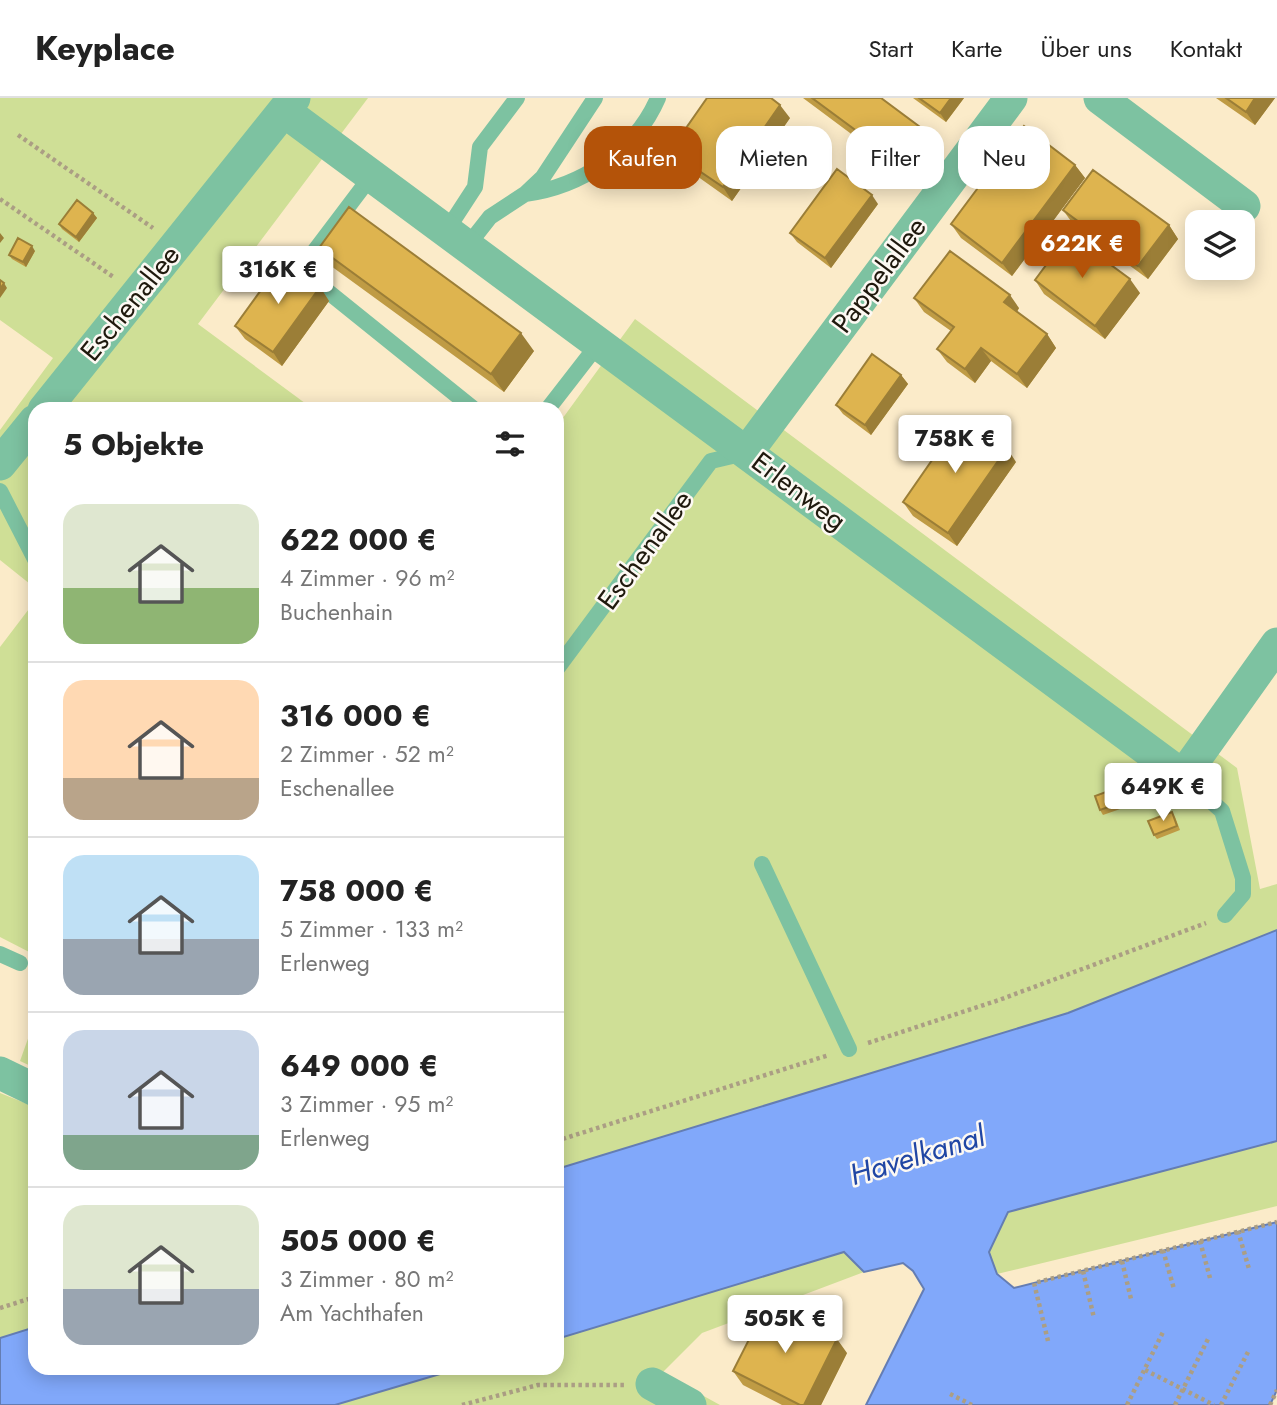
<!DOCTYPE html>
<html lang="de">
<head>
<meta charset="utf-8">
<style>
	body { margin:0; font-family:Jost,sans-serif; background:#f2f2f2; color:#222; height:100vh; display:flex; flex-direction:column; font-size:26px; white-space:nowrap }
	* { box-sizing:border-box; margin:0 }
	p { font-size:23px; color:#767676 }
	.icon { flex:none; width:38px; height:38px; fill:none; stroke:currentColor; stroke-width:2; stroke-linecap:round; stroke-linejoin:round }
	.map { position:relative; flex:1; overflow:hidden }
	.drawer { position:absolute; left:28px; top:304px; width:536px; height:973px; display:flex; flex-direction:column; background:#fff; border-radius:21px; box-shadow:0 4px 18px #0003 }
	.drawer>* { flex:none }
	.banner { position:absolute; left:584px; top:28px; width:586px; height:63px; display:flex; gap:14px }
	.fabs { position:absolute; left:1185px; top:112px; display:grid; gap:14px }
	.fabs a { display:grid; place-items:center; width:70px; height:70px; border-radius:14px; background:#fff; box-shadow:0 4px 18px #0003; font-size:35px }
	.price { position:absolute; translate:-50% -60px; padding:0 16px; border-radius:7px; background:#fff; color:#222; font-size:23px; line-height:46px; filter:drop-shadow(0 2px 4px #0008) }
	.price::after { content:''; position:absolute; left:50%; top:42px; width:21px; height:16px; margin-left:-10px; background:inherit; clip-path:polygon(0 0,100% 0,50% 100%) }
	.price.active { background:#b45309; color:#fff }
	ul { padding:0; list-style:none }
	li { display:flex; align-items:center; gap:21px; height:175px; padding:0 35px }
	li+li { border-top:2px solid #e0e0e0 }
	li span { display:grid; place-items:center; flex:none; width:196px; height:140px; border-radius:21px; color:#555 }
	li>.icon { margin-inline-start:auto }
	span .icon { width:84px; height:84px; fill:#fffc; stroke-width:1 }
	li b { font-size:30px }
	h2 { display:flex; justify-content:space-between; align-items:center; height:84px; padding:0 35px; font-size:30px }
	.pill { padding:0 24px; border-radius:21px; background:#fff; box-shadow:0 4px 18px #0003; font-size:24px; line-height:63px }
	.pill.active { background:#b45309; color:#fff }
	header { display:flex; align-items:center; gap:42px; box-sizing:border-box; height:98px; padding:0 35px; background:#fff; border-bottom:2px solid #e0e0e0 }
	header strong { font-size:33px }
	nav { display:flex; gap:38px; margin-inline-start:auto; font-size:24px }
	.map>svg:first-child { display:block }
	.green { fill:#cfdf96 }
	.water { fill:#81a8fa; stroke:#647db3; stroke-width:2 }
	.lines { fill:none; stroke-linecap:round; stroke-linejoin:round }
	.path { stroke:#ab9e84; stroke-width:4.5; stroke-dasharray:3.5 3.5; stroke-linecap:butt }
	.service { stroke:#7dc2a1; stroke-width:16 }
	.minor { stroke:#7dc2a1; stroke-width:33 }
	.wall { fill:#bf9b44 }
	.shaded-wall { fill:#9b7e37 }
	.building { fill:#deb44f; stroke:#9b7e37; stroke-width:2 }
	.labels { text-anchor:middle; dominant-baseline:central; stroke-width:5; stroke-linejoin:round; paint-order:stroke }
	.street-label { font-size:28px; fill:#1f190d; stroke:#fdf9f3 }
	.water-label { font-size:30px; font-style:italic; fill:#2046a4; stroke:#fdf9f3 }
</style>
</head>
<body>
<header>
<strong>Keyplace</strong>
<nav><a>Start</a><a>Karte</a><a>Über uns</a><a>Kontakt</a></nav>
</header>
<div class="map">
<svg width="1277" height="1307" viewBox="0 0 1277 1307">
	<rect width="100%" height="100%" fill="#fbebc9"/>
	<path class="green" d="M0 0H368L198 226 313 311 35 312V490L0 462V332L53 260 0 222Z
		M635 221 1237 670 1260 791 1277 786V832L1068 915 557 1071V328Z
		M35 503V857L0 839V549Z
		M35 921V970L20 963Z
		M0 995 35 1009V1229L0 1240Z
		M1277 1043V1108L997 1176 989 1154 1008 1114Z
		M844 1154 864 1174 702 1235 662 1275 720 1307H335L457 1271 556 1270 557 1241Z"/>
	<path class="water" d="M1277 832V1043L1008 1114 989 1154 997 1176 1014 1190 1277 1124V1292L1270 1307H866L924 1191 913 1173 903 1165 864 1174 844 1154 557 1241V1071L1068 915Z
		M35 1229V1270L457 1271 335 1307H0V1240Z"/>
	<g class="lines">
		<path class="path" d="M18 37 153 130
			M0 101 115 180
			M868 945 999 902 1206 825
			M556 1043 829 957
			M1238 1133 1249 1171
			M1200 1143 1210 1180
			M1163 1152 1174 1191
			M1122 1163 1131 1201
			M1083 1173 1094 1220
			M0 1210 35 1199
			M1048 1243 1034 1185 1277 1124
			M1145 1272 1214 1307
			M950 1296 972 1307
			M462 1307 538 1287H624
			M1127 1307 1164 1232
			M1175 1307 1208 1241
			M1221 1307 1249 1252
			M1270 1307 1277 1292"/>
		<path class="service" d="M372 77 310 159C307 167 307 171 311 180L475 312
			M525 96C581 89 635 53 658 0
			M447 132 475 89 480 49 517 0
			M468 147 490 119 525 96 543 79 595 0
			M547 312 599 245
			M0 393 35 461
			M556 572 711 363 745 355
			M1183 678 1222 713 1243 780V796L1225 817
			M762 766 849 951
			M0 856 20 865"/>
		<path class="minor" d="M1100 0 1244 108
			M284 13 1183 678 1277 546
			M44 312 294 0
			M747 354 1011 0
			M0 366 35 323
			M0 975 35 992
			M652 1286 690 1307"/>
	</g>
	<path class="wall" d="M803 0H881L920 29 930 43 905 76Z
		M913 0H964L946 24Z
		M1216 0H1275L1255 27Z
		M790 20 732 103 680 66 670 53Z
		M1075 67 1085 80 1012 178 961 140 951 126Z
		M878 106 831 170 797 144 790 135Z
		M1063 112 1169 127 1178 141 1148 181 1073 126Z
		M93 115 97 120 79 144 62 131 59 126Z
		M319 150 534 253 504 294 331 168Z
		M35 153 26 169 12 161 9 157Z
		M1035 182 1140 195 1105 241 1044 196Z
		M320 189 329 203 282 268 245 241 235 228Z
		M914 200 1019 210 1017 214 1047 236 1056 250 1027 290 991 263 975 285 947 264 937 251 951 233 924 214Z
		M901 277 908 286 871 337 843 316 836 307Z
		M1016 364 957 448 913 418 903 404Z
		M1118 695 1123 710 1103 717 1100 712Z
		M1172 714 1175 719 1180 732 1157 741 1154 737Z
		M847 1255 821 1307H782L743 1287 733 1273Z"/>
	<path class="shaded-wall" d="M951 0H964L946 24 940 15Z
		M1255 0H1275L1255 27 1246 14Z
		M780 7 790 20 732 103 723 89Z
		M920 29 930 43 905 76 896 62Z
		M1075 67 1085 80 1012 178 1002 165Z
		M872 97 878 106 831 170 825 160Z
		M93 115 97 120 79 144 76 139Z
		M1169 127 1178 141 1148 181 1138 168Z
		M0 135 4 140 0 145Z
		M32 148 35 153 26 169 23 164Z
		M1130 181 1140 195 1105 241 1095 228Z
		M4 185 7 190 0 200V191Z
		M320 189 329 203 282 268 273 254Z
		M1010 197 1019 210 1014 218 1004 204Z
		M521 235 534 253 504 294 491 276Z
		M1047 236 1056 250 1027 290 1017 276Z
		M981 250 991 263 975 285 965 271Z
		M901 277 908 286 871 337 865 327Z
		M1007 350 1016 364 957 448 948 435Z
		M1114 691 1118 695 1123 710 1120 705Z
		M837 1241 847 1255 821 1307H804Z"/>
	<path class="building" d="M707 0H771L780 7 723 89 670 53Z
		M812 0H881L920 29 896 62Z
		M919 0H951L940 15Z
		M1226 0H1255L1246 14Z
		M1024 28 1075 67 1002 165 951 126Z
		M837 71 872 97 825 160 790 135Z
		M1093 72 1169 127 1138 168 1063 112Z
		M77 102 93 115 76 139 59 126Z
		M349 109 521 235 491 276 319 150Z
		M1069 136 1130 181 1095 228 1035 182Z
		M18 140 32 148 23 164 9 157Z
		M950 153 1010 197 1004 204 1047 236 1017 276 981 250 965 271 937 251 954 229 914 200Z
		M282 163 320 189 273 254 235 228Z
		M0 182 4 185 0 191Z
		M872 256 901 277 865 327 836 307Z
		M962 319 1007 350 948 435 903 404Z
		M1114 691 1120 705 1100 712 1095 698Z
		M1172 714 1177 728 1154 737 1148 723Z
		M767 1206 837 1241 804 1307H800L733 1273Z"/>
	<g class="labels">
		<g class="street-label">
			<text transform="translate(879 177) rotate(-53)">Pappelallee</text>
			<text transform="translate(130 205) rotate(-51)">Eschenallee</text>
			<text transform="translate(799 393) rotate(37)">Erlenweg</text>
			<text transform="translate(645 452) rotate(-54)">Eschenallee</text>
		</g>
		<g class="water-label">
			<text transform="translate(917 1057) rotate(-17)">Havelkanal</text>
		</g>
	</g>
</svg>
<div class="fabs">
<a><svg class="icon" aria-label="layers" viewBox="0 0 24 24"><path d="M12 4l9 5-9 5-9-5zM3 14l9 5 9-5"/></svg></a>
</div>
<b class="price active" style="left:1082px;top:182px">622K €</b>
<b class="price" style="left:278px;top:208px">316K €</b>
<b class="price" style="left:955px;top:377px">758K €</b>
<b class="price" style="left:1163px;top:725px">649K €</b>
<b class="price" style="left:785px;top:1257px">505K €</b>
<div class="banner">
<a class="pill active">Kaufen</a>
<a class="pill">Mieten</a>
<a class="pill">Filter</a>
<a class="pill">Neu</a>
</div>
<section class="drawer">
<h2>5 Objekte<svg class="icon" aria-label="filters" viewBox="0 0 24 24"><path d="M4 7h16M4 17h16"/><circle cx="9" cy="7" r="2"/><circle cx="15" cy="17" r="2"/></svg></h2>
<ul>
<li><span style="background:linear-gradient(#dfe7d0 60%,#8fb573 0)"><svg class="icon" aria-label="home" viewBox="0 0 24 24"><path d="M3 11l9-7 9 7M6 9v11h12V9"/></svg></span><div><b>622 000 €</b><p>4 Zimmer · 96 m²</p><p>Buchenhain</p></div></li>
<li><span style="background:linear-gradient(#ffd9b3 70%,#b9a48a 0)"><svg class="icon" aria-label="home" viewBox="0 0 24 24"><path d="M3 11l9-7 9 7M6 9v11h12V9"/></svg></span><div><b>316 000 €</b><p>2 Zimmer · 52 m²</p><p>Eschenallee</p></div></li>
<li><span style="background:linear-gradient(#bfe0f5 60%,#9aa5b1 0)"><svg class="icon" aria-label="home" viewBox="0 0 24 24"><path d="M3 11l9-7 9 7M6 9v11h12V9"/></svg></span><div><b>758 000 €</b><p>5 Zimmer · 133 m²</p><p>Erlenweg</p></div></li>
<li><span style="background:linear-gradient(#c9d6e8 75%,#7fa58c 0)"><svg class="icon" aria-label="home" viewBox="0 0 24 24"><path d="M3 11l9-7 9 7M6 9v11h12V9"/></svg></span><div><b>649 000 €</b><p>3 Zimmer · 95 m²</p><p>Erlenweg</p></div></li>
<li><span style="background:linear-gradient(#dfe7d0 60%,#9aa5b1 0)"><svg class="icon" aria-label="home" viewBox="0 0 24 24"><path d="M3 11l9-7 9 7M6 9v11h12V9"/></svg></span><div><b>505 000 €</b><p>3 Zimmer · 80 m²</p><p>Am Yachthafen</p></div></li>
</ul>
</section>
</div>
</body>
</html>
